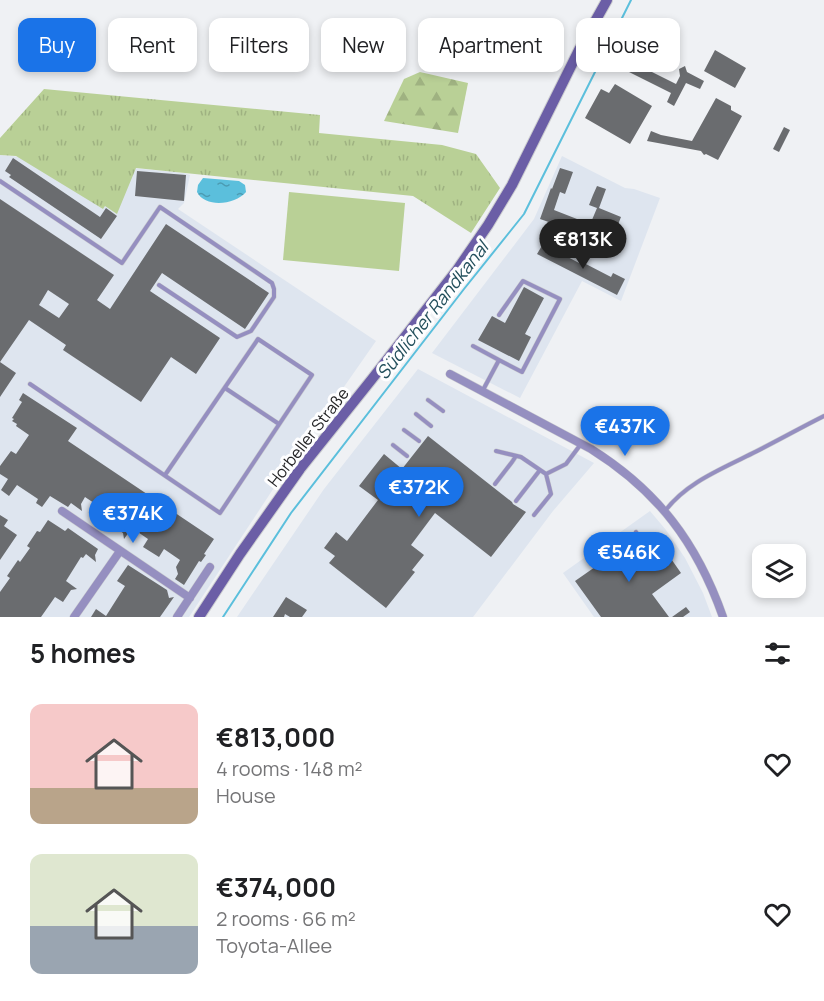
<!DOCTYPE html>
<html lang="en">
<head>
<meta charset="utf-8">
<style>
	body { margin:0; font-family:Manrope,sans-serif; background:#f2f2f2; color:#202124; height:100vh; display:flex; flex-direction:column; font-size:22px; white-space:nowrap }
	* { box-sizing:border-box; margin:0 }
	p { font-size:20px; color:#757577 }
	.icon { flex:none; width:33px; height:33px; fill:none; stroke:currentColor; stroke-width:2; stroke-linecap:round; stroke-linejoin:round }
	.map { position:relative; height:617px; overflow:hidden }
	.drawer { display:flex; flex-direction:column; background:#fff; flex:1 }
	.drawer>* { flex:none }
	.top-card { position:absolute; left:18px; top:18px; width:789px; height:54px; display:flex; gap:12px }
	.controls { position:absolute; left:752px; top:544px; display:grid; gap:12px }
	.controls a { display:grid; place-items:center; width:54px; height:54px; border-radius:12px; background:#fff; box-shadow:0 3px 9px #0003; font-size:30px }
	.price { position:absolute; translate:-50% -51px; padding:0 14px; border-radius:21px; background:#1a73e8; color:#fff; font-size:20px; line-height:39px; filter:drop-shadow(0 2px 3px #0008) }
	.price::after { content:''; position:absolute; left:50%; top:36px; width:18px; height:14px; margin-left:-9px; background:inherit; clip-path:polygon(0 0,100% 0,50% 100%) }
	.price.current { background:#222; color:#fff }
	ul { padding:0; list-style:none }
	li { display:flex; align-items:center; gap:18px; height:150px; padding:0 30px }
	li span { display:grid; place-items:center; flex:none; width:168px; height:120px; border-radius:12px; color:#555 }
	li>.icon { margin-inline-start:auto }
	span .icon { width:72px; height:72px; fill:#fffc; stroke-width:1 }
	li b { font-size:26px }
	h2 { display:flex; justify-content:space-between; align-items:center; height:72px; padding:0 30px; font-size:26px }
	.tag { padding:0 21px; border-radius:12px; background:#fff; box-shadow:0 3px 9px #0003; font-size:21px; line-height:54px }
	.tag.current { background:#1a73e8; color:#fff }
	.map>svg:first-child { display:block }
	.built { fill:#dee5ef }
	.grass { fill:url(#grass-tufts) }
	.forest { fill:url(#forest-firs) }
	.pitch { fill:#b9d096 }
	.water { fill:url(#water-ripples) }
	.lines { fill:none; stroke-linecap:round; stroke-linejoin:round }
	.stream { stroke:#5bbfdc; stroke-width:2 }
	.building { fill:#6a6c6f; fill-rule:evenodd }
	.lane-casing { stroke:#cbcccf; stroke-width:5 }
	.street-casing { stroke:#cbcccf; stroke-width:9 }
	.secondary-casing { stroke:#cbcccf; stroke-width:12 }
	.lane { stroke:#958fc0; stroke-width:4 }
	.street { stroke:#958fc0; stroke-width:8 }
	.secondary { stroke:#6b5ea6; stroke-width:10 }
	.labels { text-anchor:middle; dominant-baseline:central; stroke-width:6; stroke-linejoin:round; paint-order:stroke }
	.street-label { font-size:16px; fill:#262628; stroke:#fefeff }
	.water-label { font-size:18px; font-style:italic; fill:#234f5c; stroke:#fefeff }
</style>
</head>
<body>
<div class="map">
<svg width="824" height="617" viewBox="0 0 824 617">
	<defs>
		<pattern id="grass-tufts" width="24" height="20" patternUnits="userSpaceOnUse" patternTransform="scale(1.5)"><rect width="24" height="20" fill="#b9d096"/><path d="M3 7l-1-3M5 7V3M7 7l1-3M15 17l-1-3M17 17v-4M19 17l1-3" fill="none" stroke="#9fb281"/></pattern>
		<pattern id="forest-firs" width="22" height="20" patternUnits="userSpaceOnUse" patternTransform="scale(1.5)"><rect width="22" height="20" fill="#b9d096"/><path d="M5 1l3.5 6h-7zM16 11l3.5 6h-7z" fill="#9fb281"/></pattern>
		<pattern id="water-ripples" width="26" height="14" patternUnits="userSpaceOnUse" patternTransform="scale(1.5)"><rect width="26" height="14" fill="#5bbfdc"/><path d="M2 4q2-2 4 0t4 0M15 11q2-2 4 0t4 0" fill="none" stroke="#4b9bb2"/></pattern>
	</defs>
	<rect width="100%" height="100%" fill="#eff1f4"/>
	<path class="built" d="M0 155 184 173 190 175 184 203 178 209 376 341 281 477 189 617H0Z
		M562 156 625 188 634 189 660 198 621 301 582 281 520 398 432 353 534 219Z
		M418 369 594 463 553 511 473 617H237L324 489Z
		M650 511 666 530 685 558 703 593 712 617H594L563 573Z"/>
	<path class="grass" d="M44 89 320 115 319 133 442 145 476 154 500 188 471 233 413 196 136 168 117 214 105 206 103 209 16 156 0 155V138Z"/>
	<path class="forest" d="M420 72 468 83 458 133 384 121 404 79Z"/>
	<path class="pitch" d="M289 192 405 203 399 271 283 260Z"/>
	<path class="water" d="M203 178 239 181 245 185 246 192C235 205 205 208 197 192L198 185Z"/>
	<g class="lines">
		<path class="stream" d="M223 617 291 513 464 289 524 214 631 0"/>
	</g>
	<path class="building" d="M715 50 746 68 735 88 704 71Z
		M626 59 676 84 680 76 679 69 685 66 687 72 704 81 700 89 686 83 674 106 667 102 671 93 621 68Z
		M615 84 652 106 630 144 585 118 601 89 609 93Z
		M716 98 731 106V110L742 116 718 160 706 154 704 155 701 151 647 141 651 131 661 135 692 141Z
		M784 127 790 130 779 152 773 149Z
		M13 158 100 217 106 208 117 216 101 239 9 177 11 175 5 171Z
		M560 168 573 172 565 194 560 192 554 210 577 219 575 222 589 227 597 208 589 205 593 195 597 186 606 189 599 208 621 217 617 227 610 225 603 246 571 234 572 230 540 219 551 188 552 189Z
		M137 171 186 175 184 201 135 196Z
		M0 199 114 275 97 300 110 309 166 224 269 293 245 329 162 273 150 291 220 338 196 374 171 357 141 402 63 350 66 345 29 320 0 362 16 373 0 397ZM48 290 69 304 59 318 39 305Z
		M543 244 581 264 582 262 611 277 613 273 625 279 617 295 537 254Z
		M524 287 544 298 525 334 531 337 519 361 478 340 492 316 505 323Z
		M23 393 77 428 68 441 214 539 204 554 206 555 201 562 199 561 184 585 175 579 178 574 176 567 180 560 164 549 159 557 143 547 148 539 132 528 124 539 123 533 113 526 118 519 85 497 81 504 82 511 71 503 68 507 50 496 42 507 36 503 38 499 17 485 9 496 1 490 8 479 0 474V466L11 451 16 454 29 435 16 426 17 424 12 421 14 419 12 418 22 402 19 400Z
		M428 436 512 502 513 504 526 512 491 557 435 513 411 545 424 555 412 570 415 572 386 608 329 563 335 556 324 548 336 532 347 541 378 500 359 486 384 454 402 469Z
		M0 515 8 520 4 526 17 535 0 560Z
		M48 520 65 531 68 528 98 549 95 555 96 562 86 554 83 558 81 557 66 581 77 589 71 590 63 602 55 597 41 617H0V592L10 578 7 576 18 560 20 562 30 548 27 546 37 531 40 532Z
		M655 541 658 545 660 543 681 573 652 594 669 617H601L575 581 628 544 636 555 643 550 648 549 649 546Z
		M128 565 167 590 169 598 174 597 160 617H91L96 609 106 616 125 586 117 581Z
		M286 597 307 610 302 617H290L285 614 284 617H273Z
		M686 607 690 612 683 617H672Z"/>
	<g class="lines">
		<defs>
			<path id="lane" d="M0 181 122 263 160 207 272 283 274 289V297L251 331 237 337 159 285
				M473 346 499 360
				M30 384 220 513 312 375 258 339 165 475
				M225 388 279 424
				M483 390 499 360 522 372 560 299 523 281 499 315
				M428 400 443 411
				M416 414 431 426
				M404 430 419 441
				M393 445 407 456
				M496 451 521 457 546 474 551 494 534 515
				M546 474 566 464 581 444
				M495 484 512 462 516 456
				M516 501 540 470
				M665 511C687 482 722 469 753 453 777 441 800 428 824 416
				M636 532 645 546"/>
			<path id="street" d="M450 374 591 449C658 491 697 543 723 617
				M62 511 190 598
				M74 617 120 551
				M177 617 210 567"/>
			<path id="secondary" d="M199 617 240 554 300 469 372 379 457 270 488 225 512 185 579 50 607 0"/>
		</defs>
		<use href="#lane" class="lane-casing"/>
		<use href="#street" class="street-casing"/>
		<use href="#secondary" class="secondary-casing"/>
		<use href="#lane" class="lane"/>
		<use href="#street" class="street"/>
		<use href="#secondary" class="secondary"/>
	</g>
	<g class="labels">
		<g class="street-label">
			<text transform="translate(308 437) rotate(-52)">Horbeller Straße</text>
		</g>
		<g class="water-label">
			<text transform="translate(432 310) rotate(-52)">Südlicher Randkanal</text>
		</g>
	</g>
</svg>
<div class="controls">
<a><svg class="icon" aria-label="layers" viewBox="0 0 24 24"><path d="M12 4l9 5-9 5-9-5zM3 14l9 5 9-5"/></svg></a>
</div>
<b class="price current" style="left:583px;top:270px">€813K</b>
<b class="price" style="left:625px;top:457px">€437K</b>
<b class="price" style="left:419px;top:518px">€372K</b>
<b class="price" style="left:133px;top:544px">€374K</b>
<b class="price" style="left:629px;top:583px">€546K</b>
<div class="top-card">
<a class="tag current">Buy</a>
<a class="tag">Rent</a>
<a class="tag">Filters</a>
<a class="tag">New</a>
<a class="tag">Apartment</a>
<a class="tag">House</a>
</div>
</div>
<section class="drawer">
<h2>5 homes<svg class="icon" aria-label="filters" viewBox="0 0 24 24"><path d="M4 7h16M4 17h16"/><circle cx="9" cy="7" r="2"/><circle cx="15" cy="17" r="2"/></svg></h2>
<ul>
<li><span style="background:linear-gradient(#f6c9c9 70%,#b9a48a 0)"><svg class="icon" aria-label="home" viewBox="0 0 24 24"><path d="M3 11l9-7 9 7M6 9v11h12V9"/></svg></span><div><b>€813,000</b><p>4 rooms · 148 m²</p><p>House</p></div><svg class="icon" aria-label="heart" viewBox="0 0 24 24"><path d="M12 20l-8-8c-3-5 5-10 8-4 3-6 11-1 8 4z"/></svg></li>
<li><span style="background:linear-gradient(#dfe7d0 60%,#9aa5b1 0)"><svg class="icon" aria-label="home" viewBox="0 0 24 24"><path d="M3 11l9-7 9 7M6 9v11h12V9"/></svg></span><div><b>€374,000</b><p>2 rooms · 66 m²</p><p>Toyota-Allee</p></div><svg class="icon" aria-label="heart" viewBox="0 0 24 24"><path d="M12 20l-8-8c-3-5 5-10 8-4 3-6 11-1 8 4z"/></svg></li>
</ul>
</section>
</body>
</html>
